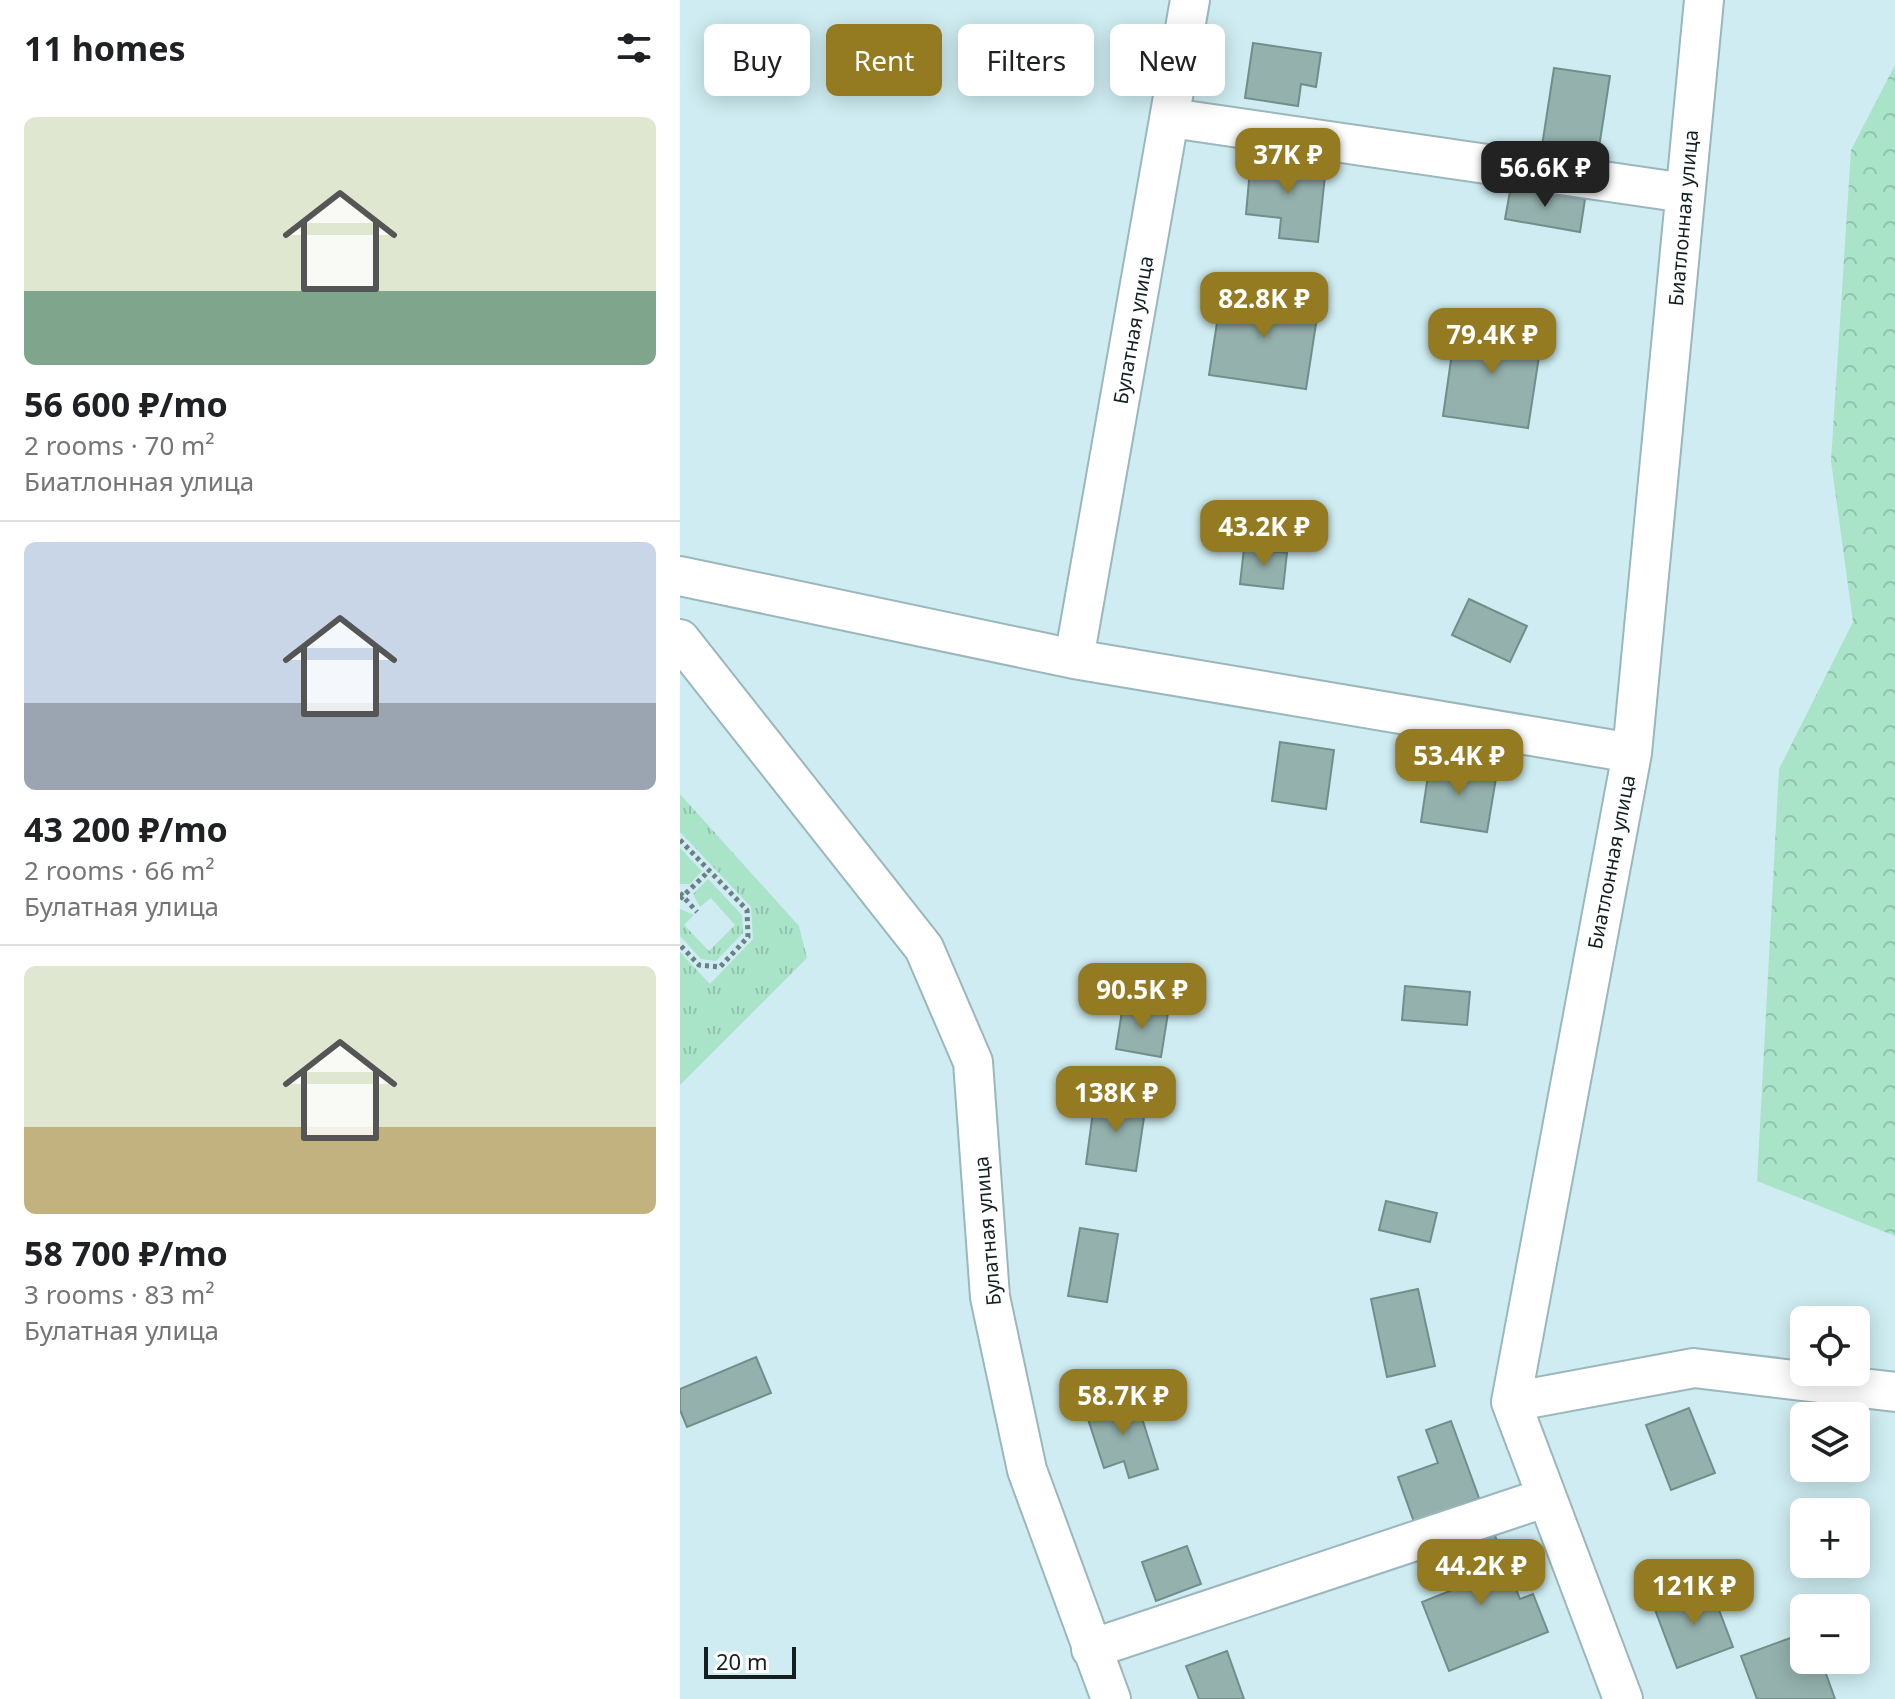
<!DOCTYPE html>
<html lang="en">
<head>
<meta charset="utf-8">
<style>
	body { margin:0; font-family:"Noto Sans",sans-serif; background:#f2f2f2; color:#202124; height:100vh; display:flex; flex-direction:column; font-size:30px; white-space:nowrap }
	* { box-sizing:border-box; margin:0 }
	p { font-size:26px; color:#757577 }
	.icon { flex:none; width:44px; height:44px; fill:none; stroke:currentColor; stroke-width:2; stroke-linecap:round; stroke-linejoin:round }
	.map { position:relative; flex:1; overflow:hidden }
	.details { display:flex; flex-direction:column; background:#fff; width:680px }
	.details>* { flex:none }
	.banner { position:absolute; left:24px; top:24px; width:760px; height:72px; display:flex; gap:16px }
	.buttons { position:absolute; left:1110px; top:1306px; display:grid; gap:16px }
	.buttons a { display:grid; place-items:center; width:80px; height:80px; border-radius:12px; background:#fff; box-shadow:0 4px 20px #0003; font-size:40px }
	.scale { position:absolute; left:24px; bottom:20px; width:92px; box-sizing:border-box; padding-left:8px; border:4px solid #141f21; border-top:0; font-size:22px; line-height:28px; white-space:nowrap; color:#141f21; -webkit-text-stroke:6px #fff; paint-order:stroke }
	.price { position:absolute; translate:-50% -68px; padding:0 18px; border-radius:16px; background:#947a21; color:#fff; font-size:26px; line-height:52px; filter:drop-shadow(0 2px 4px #0008) }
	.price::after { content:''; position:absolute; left:50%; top:48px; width:24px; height:18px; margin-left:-12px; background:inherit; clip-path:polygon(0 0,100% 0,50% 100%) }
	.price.current { background:#222; color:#fff }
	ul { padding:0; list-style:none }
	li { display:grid; align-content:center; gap:16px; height:424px; padding:0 24px }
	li+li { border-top:2px solid #e0e0e0 }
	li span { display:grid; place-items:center; height:248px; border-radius:12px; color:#555 }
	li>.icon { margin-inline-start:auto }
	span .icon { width:144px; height:144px; fill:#fffc; stroke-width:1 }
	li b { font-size:34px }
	h2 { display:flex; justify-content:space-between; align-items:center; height:96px; padding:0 24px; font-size:34px }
	.chip { padding:0 28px; border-radius:12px; background:#fff; box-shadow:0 4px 20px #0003; font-size:28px; line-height:72px }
	.chip.current { background:#947a21; color:#fff }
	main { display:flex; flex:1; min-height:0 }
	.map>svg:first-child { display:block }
	.grass { fill:url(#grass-tufts) }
	.forest { fill:url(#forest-crowns) }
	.building { fill:#94b1ad; stroke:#728e8a; stroke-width:2 }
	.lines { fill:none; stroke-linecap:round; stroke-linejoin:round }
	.minor-casing { stroke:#9bb7bc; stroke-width:42 }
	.path { stroke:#6c7f83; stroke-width:5; stroke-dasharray:4 4; stroke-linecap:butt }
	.minor { stroke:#fff; stroke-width:38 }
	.labels { text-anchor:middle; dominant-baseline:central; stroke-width:8; stroke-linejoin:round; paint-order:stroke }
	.street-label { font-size:20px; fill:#141f21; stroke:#fff }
</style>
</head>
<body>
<main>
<section class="details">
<h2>11 homes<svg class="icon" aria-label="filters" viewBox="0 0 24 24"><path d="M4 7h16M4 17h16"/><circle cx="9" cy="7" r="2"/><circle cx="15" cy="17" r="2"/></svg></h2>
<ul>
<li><span style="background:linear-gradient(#dfe7d0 70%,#7fa58c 0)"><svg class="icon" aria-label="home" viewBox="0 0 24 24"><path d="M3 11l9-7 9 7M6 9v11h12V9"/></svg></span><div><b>56 600 ₽/mo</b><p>2 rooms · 70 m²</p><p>Биатлонная улица</p></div></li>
<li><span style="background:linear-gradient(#c9d6e8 65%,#9aa5b1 0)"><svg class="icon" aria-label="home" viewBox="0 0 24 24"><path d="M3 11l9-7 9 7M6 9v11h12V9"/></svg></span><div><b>43 200 ₽/mo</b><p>2 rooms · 66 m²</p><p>Булатная улица</p></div></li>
<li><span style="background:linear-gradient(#dfe7d0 65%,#c2b280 0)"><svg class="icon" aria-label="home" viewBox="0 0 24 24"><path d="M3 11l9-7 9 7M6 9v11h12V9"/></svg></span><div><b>58 700 ₽/mo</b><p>3 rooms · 83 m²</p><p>Булатная улица</p></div></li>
</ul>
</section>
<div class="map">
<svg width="1215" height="1699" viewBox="0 0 1215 1699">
	<defs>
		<pattern id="grass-tufts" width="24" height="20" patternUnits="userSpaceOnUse" patternTransform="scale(2)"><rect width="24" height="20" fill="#aae4c8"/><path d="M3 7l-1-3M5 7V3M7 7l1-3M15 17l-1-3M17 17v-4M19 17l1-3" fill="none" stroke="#91c3ac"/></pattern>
		<pattern id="forest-crowns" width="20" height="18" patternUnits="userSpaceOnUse" patternTransform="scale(2)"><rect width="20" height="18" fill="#aae4c8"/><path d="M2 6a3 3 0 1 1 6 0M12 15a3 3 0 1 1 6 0" fill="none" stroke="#91c3ac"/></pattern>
	</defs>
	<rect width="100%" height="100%" fill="#ceecf1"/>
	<path class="grass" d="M0 794 119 926 127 958 0 1085V952L30 984 73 939 71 907 0 832Z
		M0 848 22 871 10 884H0Z
		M28 879 62 915 63 933 36 961 21 959 0 936V909L14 915 4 925 29 951 55 925 31 898 20 907 13 894Z"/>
	<path class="forest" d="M1215 65V1236L1077 1181 1099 769 1173 622 1151 461 1171 150Z"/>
	<path class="building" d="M573 43 641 53 636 87 621 84 618 106 565 98Z
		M874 68 930 76 918 154 862 146Z
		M571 158 646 166 638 242 599 238 601 218 566 214Z
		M831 186 905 199 900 232 825 219Z
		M542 290 639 304 626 389 529 375Z
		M776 325 862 337 848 428 763 416Z
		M564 548 607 553 603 589 560 584Z
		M789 599 847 626 830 662 772 635Z
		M600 742 654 750 646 809 592 801Z
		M750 762 817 772 807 832 741 822Z
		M725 986 790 992 787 1025 722 1020Z
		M443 1005 488 1013 481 1057 436 1049Z
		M415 1097 466 1104 456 1171 406 1164Z
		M706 1201 757 1213 750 1242 699 1230Z
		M400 1228 438 1234 427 1302 388 1296Z
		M738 1289 755 1366 707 1377 691 1299Z
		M76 1357 91 1393 7 1427 0 1410V1389Z
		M455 1396 478 1469 449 1478 444 1461 424 1468 406 1413Z
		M1009 1408 1035 1473 991 1490 966 1425Z
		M771 1421 799 1498 734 1522 718 1477 758 1463 746 1430Z
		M814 1533 840 1599 853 1594 868 1632 769 1671 742 1602 780 1587 765 1552Z
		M507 1546 521 1584 476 1601 462 1562Z
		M1030 1586 1053 1647 997 1668 974 1607Z
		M1124 1633V1660H1141L1155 1699H1077L1061 1656Z
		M547 1651 564 1699H519L506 1666Z"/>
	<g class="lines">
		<defs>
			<path id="minor" d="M491 118 1005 193
				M0 576 394 659 952 753
				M0 639 244 948 293 1062 310 1297 347 1470 431 1699
				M394 659 510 0
				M831 1402 1014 1368 1215 1392
				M411 1649 864 1498
				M943 1699 831 1402 952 753 1024 0"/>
		</defs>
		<use href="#minor" class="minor-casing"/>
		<path class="path" d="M0 840 67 910 68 937 40 967 19 965 0 945
			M0 893 17 912
			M0 899 29 871"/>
		<use href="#minor" class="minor"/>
	</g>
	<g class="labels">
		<g class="street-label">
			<text transform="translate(1003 218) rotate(-85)">Биатлонная улица</text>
			<text transform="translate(453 330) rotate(-80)">Булатная улица</text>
			<text transform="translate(931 862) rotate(-79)">Биатлонная улица</text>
			<text transform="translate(307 1231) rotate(-95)">Булатная улица</text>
		</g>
	</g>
</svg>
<div class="buttons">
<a><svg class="icon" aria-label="locate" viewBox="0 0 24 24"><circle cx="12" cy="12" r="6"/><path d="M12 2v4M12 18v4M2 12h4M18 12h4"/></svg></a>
<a><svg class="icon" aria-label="layers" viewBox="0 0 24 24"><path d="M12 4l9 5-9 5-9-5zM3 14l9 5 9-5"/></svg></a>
<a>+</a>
<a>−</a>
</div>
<div class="scale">20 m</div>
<b class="price" style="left:608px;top:196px">37K ₽</b>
<b class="price current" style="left:865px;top:209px">56.6K ₽</b>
<b class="price" style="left:584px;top:340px">82.8K ₽</b>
<b class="price" style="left:812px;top:376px">79.4K ₽</b>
<b class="price" style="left:584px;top:568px">43.2K ₽</b>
<b class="price" style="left:779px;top:797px">53.4K ₽</b>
<b class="price" style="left:462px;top:1031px">90.5K ₽</b>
<b class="price" style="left:436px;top:1134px">138K ₽</b>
<b class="price" style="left:443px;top:1437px">58.7K ₽</b>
<b class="price" style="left:801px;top:1607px">44.2K ₽</b>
<b class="price" style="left:1014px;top:1627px">121K ₽</b>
<div class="banner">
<a class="chip">Buy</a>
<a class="chip current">Rent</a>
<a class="chip">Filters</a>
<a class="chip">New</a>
</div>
</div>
</main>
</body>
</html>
